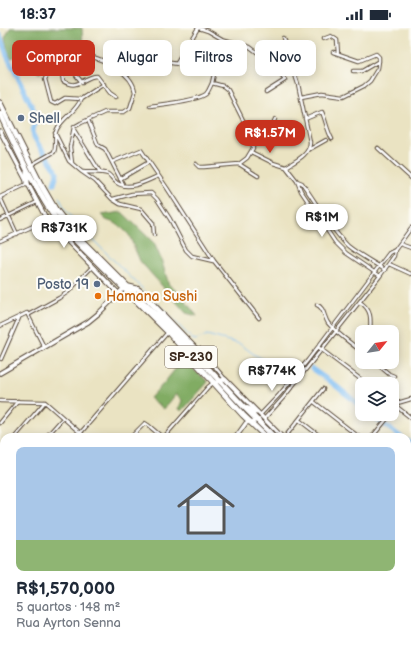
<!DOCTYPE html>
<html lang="pt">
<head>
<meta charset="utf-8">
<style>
	body { margin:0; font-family:"Balsamiq Sans",sans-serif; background:#f6f6f7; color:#1f2937; height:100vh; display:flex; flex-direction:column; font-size:15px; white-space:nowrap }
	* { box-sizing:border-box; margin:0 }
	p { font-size:13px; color:#747a83 }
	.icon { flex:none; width:22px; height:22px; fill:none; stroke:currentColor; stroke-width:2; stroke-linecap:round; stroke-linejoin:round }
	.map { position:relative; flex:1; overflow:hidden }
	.details { position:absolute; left:0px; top:405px; width:411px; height:220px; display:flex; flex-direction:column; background:#fff; border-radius:12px 12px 0 0; box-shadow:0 2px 10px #0003 }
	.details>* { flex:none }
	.top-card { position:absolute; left:12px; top:12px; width:387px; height:36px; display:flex; gap:8px }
	.needle { width:26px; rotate:60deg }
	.tools { position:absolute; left:355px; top:297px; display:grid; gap:8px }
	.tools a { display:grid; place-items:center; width:44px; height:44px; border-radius:8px; background:#fff; box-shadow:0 2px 10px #0003; font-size:20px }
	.price { position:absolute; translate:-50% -34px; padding:0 9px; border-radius:14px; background:#fff; color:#222; font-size:13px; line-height:26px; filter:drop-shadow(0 1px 2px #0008) }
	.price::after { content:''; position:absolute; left:50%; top:24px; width:12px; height:9px; margin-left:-6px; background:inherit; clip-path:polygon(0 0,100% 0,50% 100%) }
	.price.active { background:#c8321e; color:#fff }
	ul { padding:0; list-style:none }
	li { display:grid; align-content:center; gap:8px; height:212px; padding:0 16px }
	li+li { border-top:1px solid #e0e1e3 }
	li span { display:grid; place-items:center; height:124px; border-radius:8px; color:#555 }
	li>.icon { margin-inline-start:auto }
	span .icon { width:72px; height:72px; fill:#fffc; stroke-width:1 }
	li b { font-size:17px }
	.chip { padding:0 14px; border-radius:8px; background:#fff; box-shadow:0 2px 10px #0003; font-size:14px; line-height:36px }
	.chip.active { background:#c8321e; color:#fff }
	.status { display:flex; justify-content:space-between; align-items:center; height:28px; padding:0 20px; background:#fff; direction:ltr }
	.status svg { height:11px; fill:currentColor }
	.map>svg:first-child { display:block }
	.industrial { fill:#d1bfbf }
	.forest { fill:#81ac64; stroke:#5e6b41 }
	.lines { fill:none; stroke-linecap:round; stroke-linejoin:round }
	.stream { stroke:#80bef3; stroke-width:1 }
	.river { stroke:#80bef3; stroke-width:5 }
	.minor-casing { stroke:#554637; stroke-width:4.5 }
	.tertiary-casing { stroke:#554637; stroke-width:5.5 }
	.secondary-casing { stroke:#554637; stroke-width:5.5 }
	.motorway-casing { stroke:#554637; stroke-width:7 }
	.minor { stroke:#fff; stroke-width:2.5 }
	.tertiary { stroke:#fff; stroke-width:3.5 }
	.secondary { stroke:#fff; stroke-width:3.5 }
	.motorway { stroke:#fff; stroke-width:5 }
	.service-dot { fill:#5c6f8a; stroke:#fdfcf7; stroke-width:1.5 }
	.food-dot { fill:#e8710a; stroke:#fdfcf7; stroke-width:1.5 }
	.labels { text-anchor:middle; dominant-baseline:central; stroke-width:4; stroke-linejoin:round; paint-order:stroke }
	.shield { fill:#fdfcf7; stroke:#75695f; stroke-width:1 }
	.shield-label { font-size:13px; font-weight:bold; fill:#3b2a1e }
	.service-label { font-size:14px; fill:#4e5e75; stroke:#fdfcf7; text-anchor:start }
	.food-label { font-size:14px; fill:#c56008; stroke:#fdfcf7; text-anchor:start }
</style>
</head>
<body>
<div class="status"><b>18:37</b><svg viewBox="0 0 49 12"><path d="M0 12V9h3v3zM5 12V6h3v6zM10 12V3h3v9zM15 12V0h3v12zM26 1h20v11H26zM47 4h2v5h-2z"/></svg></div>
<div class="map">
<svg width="411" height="625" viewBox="0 0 411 625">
	<rect width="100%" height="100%" fill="#fdfcf7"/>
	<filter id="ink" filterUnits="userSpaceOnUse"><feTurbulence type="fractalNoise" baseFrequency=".025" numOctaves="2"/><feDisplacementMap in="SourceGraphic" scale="8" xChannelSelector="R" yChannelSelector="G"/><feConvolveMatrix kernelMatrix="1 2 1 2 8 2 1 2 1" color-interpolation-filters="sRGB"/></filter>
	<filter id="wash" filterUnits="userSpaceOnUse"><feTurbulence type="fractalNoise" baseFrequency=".012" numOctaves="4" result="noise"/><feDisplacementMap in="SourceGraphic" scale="16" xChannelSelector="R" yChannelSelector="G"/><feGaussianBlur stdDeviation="0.9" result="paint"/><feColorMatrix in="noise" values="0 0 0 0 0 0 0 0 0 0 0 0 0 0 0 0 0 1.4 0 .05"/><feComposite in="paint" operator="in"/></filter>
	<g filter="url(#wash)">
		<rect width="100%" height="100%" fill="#eae3c2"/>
		<path class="industrial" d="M166 621H263L260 625H161Z"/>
		<path class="forest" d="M10 0H82L83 18 68 17 59 19 54 31 41 33V45H38L34 32 22 27 11 30 7 22 5 10Z
			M122 184 154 215 161 231 169 257 179 265 197 288 186 285 140 233 129 207 122 200 115 195 106 192 102 187Z
			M184 330 195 343 204 350 208 354 182 383 179 381 182 372 176 366 164 381 150 370 164 355Z"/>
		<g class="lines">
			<path class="stream" d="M59 169 65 181 76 195 158 276 192 311 196 312 207 307 240 316 255 327 267 333 283 338H298"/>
			<path class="river" d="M0 7 7 28 32 78 36 87 33 104 34 109 38 116 55 140 57 145 54 156
				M312 341 331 354 362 379
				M370 386 401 409
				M407 413 411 415"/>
		</g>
	</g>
	<g filter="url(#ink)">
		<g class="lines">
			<defs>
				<path id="minor" d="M199 0 208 3 222 11 250 19 258 25 274 42 279 45 285 52 266 64
					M323 11 331 8 337 12 338 26
					M288 24 300 18
					M157 33 214 41
					M177 35 198 0
					M61 39 63 26
					M293 40 305 34
					M353 43H362L379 33
					M301 69 322 65 344 68 364 58 370 53 378 40 379 33V29L376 26 359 33 333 24
					M81 71 104 56
					M150 78C163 76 197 73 206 66 209 63 210 59 212 55L222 11
					M305 91 322 84C326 93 327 102 332 111
					M88 92 98 117 105 121 123 156
					M74 102 100 144
					M55 105 69 133 82 144 95 153 112 171 120 176 141 181 153 195 154 207
					M253 116 269 106 275 91
					M378 120 411 150
					M310 121 326 112
					M251 124 273 135 286 139C295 133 310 127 310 114L298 56 283 10
					M112 134 141 122 167 160 214 233 259 290
					M72 135 70 119 74 99 81 95 105 84H124L130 80 135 64C133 45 105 32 89 28 83 30 74 40 76 47 77 49 81 52 82 55
					M196 136 199 139H204L239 136 247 130 253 120 252 110 228 62 223 58 212 55
					M239 136 258 148
					M31 137 54 124C57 117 53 109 57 101 63 89 76 84 81 71L65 70 55 76 51 74 45 51 51 41 61 39 63 53C79 63 83 48 97 48L110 65 116 69
					M286 139 297 153 302 155C317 176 330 200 348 218 359 227 373 234 385 242
					M83 144C90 145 100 143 108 146 111 148 113 152 117 155 129 163 147 153 158 148
					M120 151 149 134
					M297 153 301 163 335 214 346 225 380 248
					M0 169 17 206
					M0 169 27 156
					M113 171 132 166 151 165 157 171 170 191 186 222 192 228 213 233
					M0 192 37 174
					M0 213 47 192
					M400 216 411 220
					M389 236 411 246
					M360 274C372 282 371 291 370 304
					M317 277C324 279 324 289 328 295 337 306 351 315 362 324
					M28 287 44 319
					M0 298 27 285 28 287 59 270 68 264 92 239
					M318 319 367 356
					M200 321 225 351
					M1 331 19 290
					M375 334 389 346 394 348
					M0 373 45 374 85 409
					M314 374 359 409
					M392 375 411 390
					M394 376 411 371
					M392 384 396 379
					M260 387 279 367 308 332 389 225 395 222
					M264 391 283 370 380 248 394 228 395 222 411 200
					M299 392 321 409
					M0 395 18 373
					M15 409 45 374
					M46 409 63 390
					M77 409 168 304
					M131 409 145 395 148 397 162 409
					M164 409 208 359 213 355
					M285 409 323 361
					M372 409 391 386
					M0 426 4 421
					M0 460 4 456
					M0 470 4 474
					M407 470 408 476
					M0 496 4 491
					M0 506 4 509
					M0 540 4 544
					M0 576H4
					M0 600 4 593
					M343 621 348 625
					M24 625 26 621
					M104 625 109 621
					M138 625 141 621
					M156 625 161 621"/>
				<path id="tertiary" d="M0 103 47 192 119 266
					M0 345 88 294 99 285 124 260
					M105 621 108 625"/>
				<path id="secondary" d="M214 355 225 351 282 409
					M236 409 246 395 259 392
					M407 521 411 525
					M63 625 68 621
					M267 625 270 621
					M270 625 274 621"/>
				<path id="motorway" d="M0 75 40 155 55 181 66 195 83 214 190 321 245 380 274 409
					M0 86C18 124 36 163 60 197L168 304 243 387 266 409
					M27 144V156
					M129 259 137 261 140 263 203 329 206 335
					M246 380 256 384
					M407 526 411 530
					M407 536 411 539"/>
			</defs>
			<use href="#minor" class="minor-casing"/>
			<use href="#tertiary" class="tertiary-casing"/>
			<use href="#secondary" class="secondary-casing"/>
			<use href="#motorway" class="motorway-casing"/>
			<use href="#minor" class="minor"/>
			<use href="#tertiary" class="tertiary"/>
			<use href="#secondary" class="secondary"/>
			<use href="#motorway" class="motorway"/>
		</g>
	</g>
	<g class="service-dot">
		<circle cx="21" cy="90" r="4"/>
		<circle cx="97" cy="256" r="4"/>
	</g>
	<circle class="food-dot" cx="98" cy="268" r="4"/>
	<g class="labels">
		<rect class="shield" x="165" y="318" width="52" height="22" rx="3"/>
		<g class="shield-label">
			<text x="191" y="329">SP-230</text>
		</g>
		<g class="service-label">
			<text x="29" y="90">Shell</text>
			<text x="89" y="256" text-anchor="end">Posto 19</text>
		</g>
		<g class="food-label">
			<text x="106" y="268">Hamana Sushi</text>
		</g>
	</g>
</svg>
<div class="tools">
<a><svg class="needle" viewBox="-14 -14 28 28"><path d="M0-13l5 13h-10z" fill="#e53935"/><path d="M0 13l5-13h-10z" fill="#747a83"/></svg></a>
<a><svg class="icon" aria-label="layers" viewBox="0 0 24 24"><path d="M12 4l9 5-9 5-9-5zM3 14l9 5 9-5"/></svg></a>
</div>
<b class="price active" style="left:270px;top:126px">R$1.57M</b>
<b class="price" style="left:322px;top:210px">R$1M</b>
<b class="price" style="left:64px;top:221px">R$731K</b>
<b class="price" style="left:272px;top:364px">R$774K</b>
<div class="top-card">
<a class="chip active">Comprar</a>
<a class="chip">Alugar</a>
<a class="chip">Filtros</a>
<a class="chip">Novo</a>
</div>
<section class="details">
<ul>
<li><span style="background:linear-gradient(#a9c7e8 75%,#8fb573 0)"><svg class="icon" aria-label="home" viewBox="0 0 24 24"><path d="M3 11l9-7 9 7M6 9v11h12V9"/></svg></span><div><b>R$1,570,000</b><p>5 quartos · 148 m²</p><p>Rua Ayrton Senna</p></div></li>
</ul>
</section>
</div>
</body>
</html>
